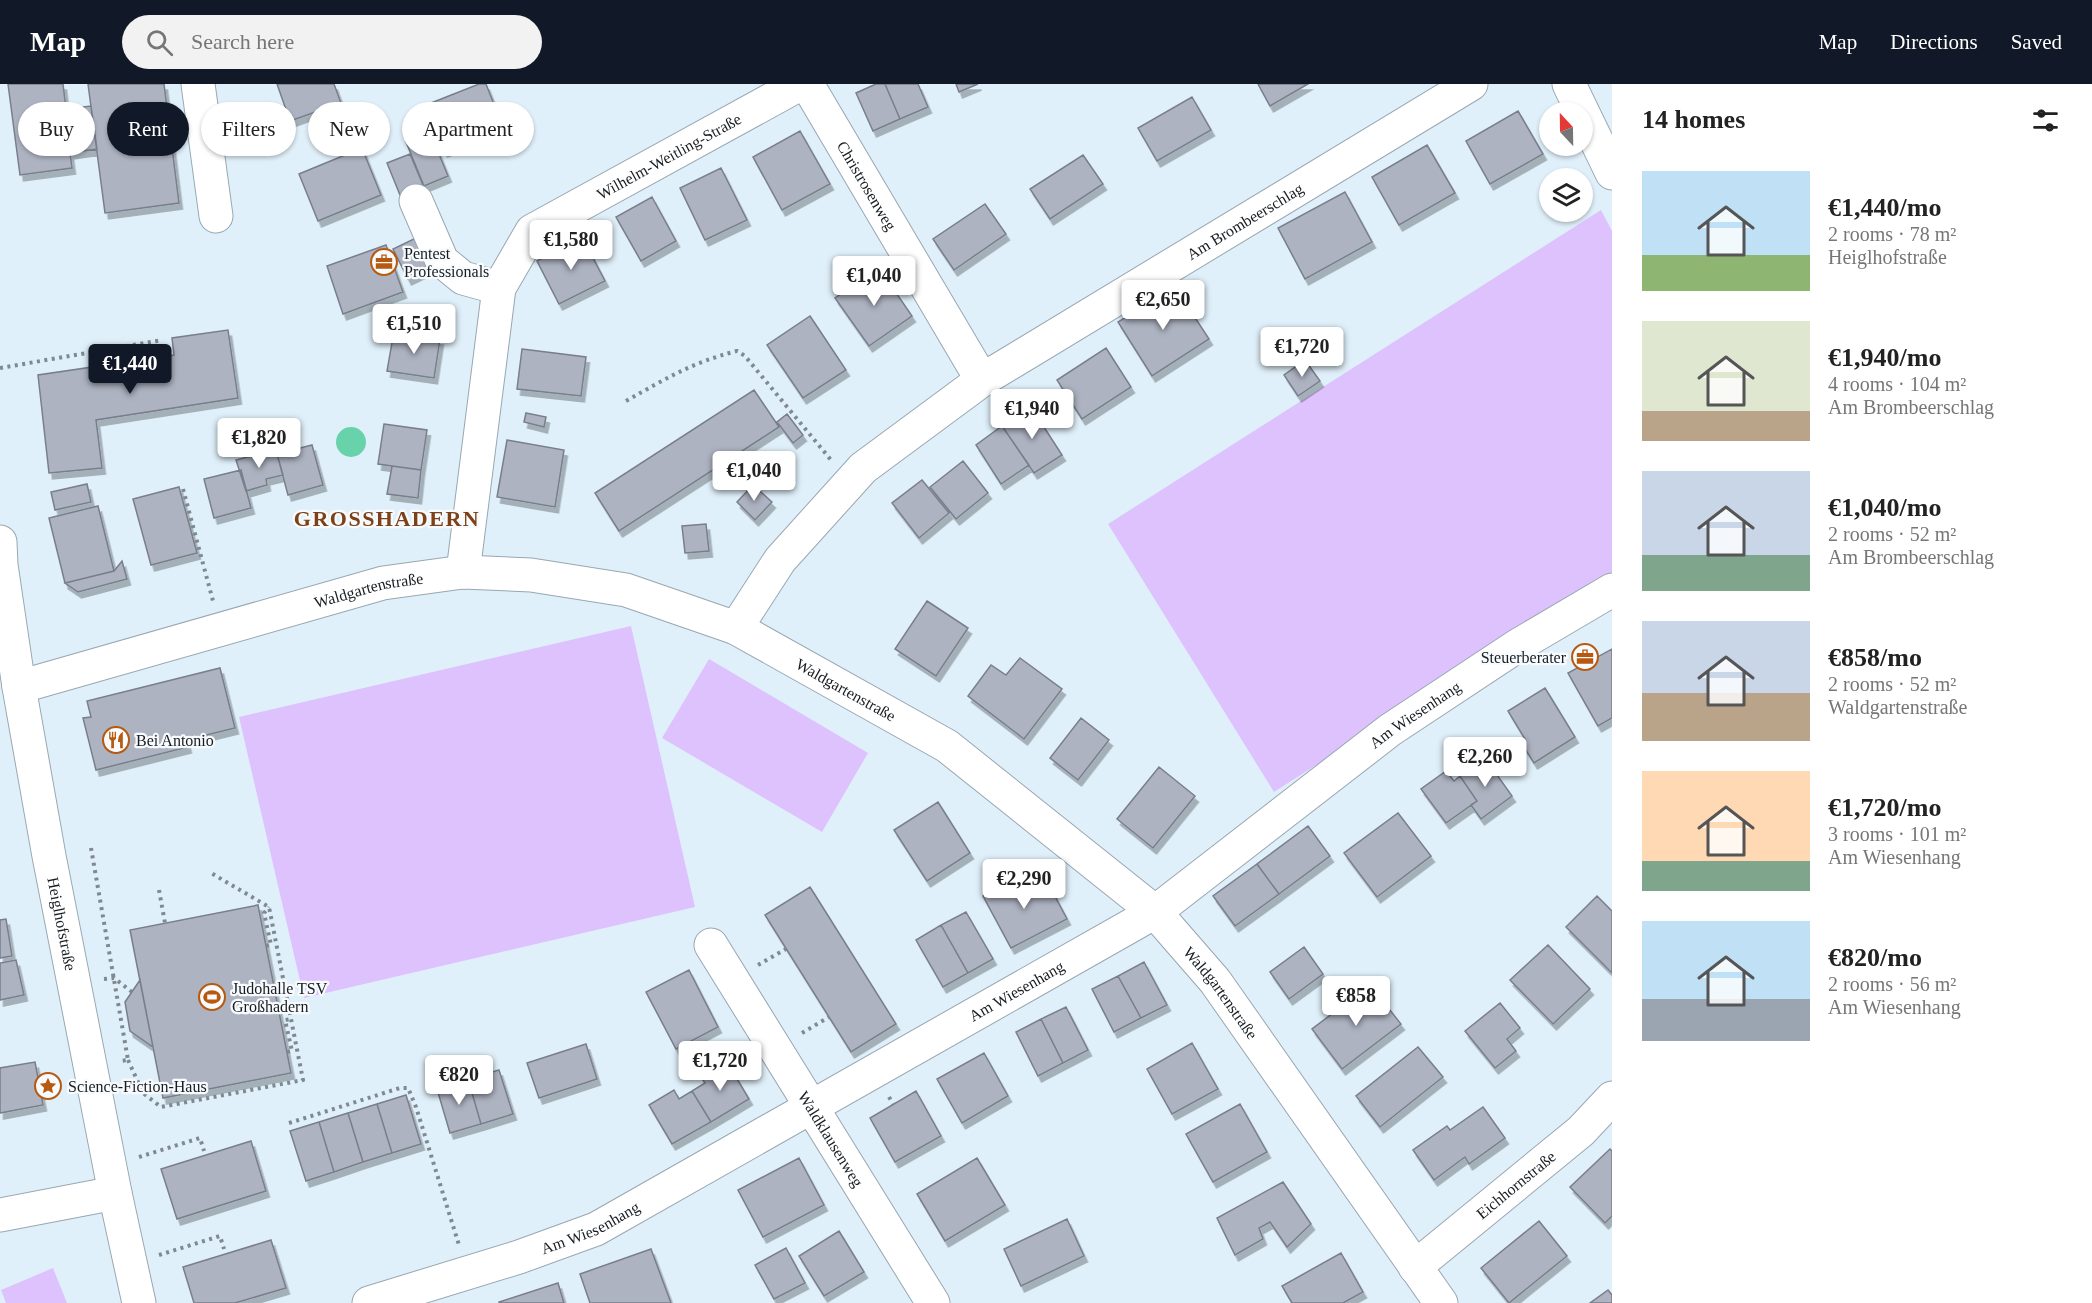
<!DOCTYPE html>
<html lang="en">
<head>
<meta charset="utf-8">
<style>
	body { margin:0; font-family:"Times New Roman",serif; background:#f2f2f2; color:#222; height:100vh; display:flex; flex-direction:column; font-size:22px; white-space:nowrap }
	* { box-sizing:border-box; margin:0 }
	p { font-size:20px; color:#767676 }
	.icon { flex:none; width:33px; height:33px; fill:none; stroke:currentColor; stroke-width:2; stroke-linecap:round; stroke-linejoin:round }
	.map { position:relative; flex:1; overflow:hidden }
	.sheet { display:flex; flex-direction:column; background:#fff; width:480px }
	.sheet>* { flex:none }
	.hud { position:absolute; left:18px; top:18px; width:570px; height:54px; display:flex; gap:12px }
	.needle { width:39px; rotate:338deg }
	.fabs { position:absolute; left:1539px; top:18px; display:grid; gap:12px }
	.fabs a { display:grid; place-items:center; width:54px; height:54px; border-radius:50%; background:#fff; box-shadow:0 2px 4px #0004; font-size:30px }
	.price { position:absolute; translate:-50% -51px; padding:0 14px; border-radius:6px; background:#fff; color:#222; font-size:20px; line-height:39px; filter:drop-shadow(0 2px 3px #0008) }
	.price::after { content:''; position:absolute; left:50%; top:36px; width:18px; height:14px; margin-left:-9px; background:inherit; clip-path:polygon(0 0,100% 0,50% 100%) }
	.price.active { background:#111827; color:#fff }
	ul { padding:0; list-style:none }
	li { display:flex; align-items:center; gap:18px; height:150px; padding:0 30px }
	li span { display:grid; place-items:center; flex:none; width:168px; height:120px; border-radius:0px; color:#555 }
	li>.icon { margin-inline-start:auto }
	span .icon { width:72px; height:72px; fill:#fffc; stroke-width:1 }
	li b { font-size:26px }
	h2 { display:flex; justify-content:space-between; align-items:center; height:72px; padding:0 30px; font-size:26px }
	.pill { padding:0 21px; border-radius:27px; background:#fff; box-shadow:0 2px 4px #0004; font-size:21px; line-height:54px }
	.pill.active { background:#111827; color:#fff }
	header { display:flex; align-items:center; gap:36px; box-sizing:border-box; height:84px; padding:0 30px; background:#111827; color:#fff }
	header strong { font-size:28px }
	nav { display:flex; gap:33px; margin-inline-start:auto; font-size:21px }
	.search { width:420px; height:54px; background:#f2f2f2; display:flex; align-items:center; gap:15px; box-sizing:border-box; padding:0 21px; border-radius:33px; color:#767676; font-size:22px }
	main { display:flex; flex:1; min-height:0 }
	.map>svg:first-child { display:block }
	.green { fill:#dec2fe }
	.water { fill:#68d2aa }
	.building { fill:#aeb3c2; stroke:#797e8c; stroke-width:1.5; filter:url(#shadow) }
	.lines { fill:none; stroke-linecap:round; stroke-linejoin:round }
	.minor-casing { stroke:#98a7b1; stroke-width:35 }
	.path { stroke:#7f8990; stroke-width:4; stroke-dasharray:3 4.5; stroke-linecap:butt }
	.minor { stroke:#fff; stroke-width:33 }
	.labels { text-anchor:middle; dominant-baseline:central; stroke-width:4.5; stroke-linejoin:round; paint-order:stroke }
	.street-label { font-size:16px; fill:#181d21; stroke:#f8fbfd }
	.poi-label { font-size:16px; fill:#181d21; stroke:#f8fbfd; text-anchor:start }
	.district-label { font-size:22px; font-weight:bold; letter-spacing:1.5px; fill:#7e4117; stroke:#f8fbfd }
</style>
</head>
<body>
<header>
<strong>Map</strong>
<div class="search"><svg class="icon" aria-label="search" viewBox="0 0 24 24"><circle cx="10" cy="10" r="6"/><path d="M15 15l6 6"/></svg>Search here</div>
<nav><a>Map</a><a>Directions</a><a>Saved</a></nav>
</header>
<main>
<div class="map">
<svg width="1612" height="1219" viewBox="0 0 1612 1219">
	<defs>
		<filter id="shadow"><feDropShadow dx="3.5" dy="6" stdDeviation="0" flood-color="#0004"/></filter>
	</defs>
	<rect width="100%" height="100%" fill="#e0f0fa"/>
	<path class="green" d="M1601 126 1612 147V492L1274 708 1108 440Z
		M631 542 695 823 304 914 239 633Z
		M709 575 868 669 822 748 662 654Z
		M53 1184 67 1219H6L1 1206Z"/>
	<path class="water" d="M336 358a15 15 0 1 1 30 0a15 15 0 1 1-30 0Z"/>
	<path class="building" d="M8 0H63L66 25 91 22 97 65 70 69 72 84 20 91Z
		M88 0H164L179 119 105 129Z
		M277 0H334L341 19 290 37Z
		M479 0H486L503 43 444 67 426 21Z
		M876 0H885L900 35 873 47 856 9Z
		M885 0H918L928 23 900 35Z
		M956 0H978L959 8Z
		M1258 0H1308L1270 22Z
		M1192 13 1211 46 1157 77 1138 44Z
		M1518 27 1543 70 1490 100 1466 57Z
		M800 47 830 100 782 126 753 73Z
		M430 48 448 92 424 102 406 58Z
		M1427 61 1455 109 1399 141 1372 93Z
		M362 64 381 111 318 137 299 90Z
		M410 70 423 101 400 111 387 79Z
		M1083 71 1103 100 1050 135 1030 105Z
		M721 84 747 136 705 156 680 104Z
		M1345 108 1372 158 1305 195 1278 144Z
		M652 113 676 157 641 177 616 133Z
		M985 120 1006 150 954 186 933 155Z
		M418 153 433 183 408 195 393 165Z
		M582 153 605 197 559 220 537 177Z
		M386 161 403 208 343 230 327 182Z
		M879 184 912 232 869 262 835 214Z
		M1175 203 1209 255 1152 292 1118 238Z
		M810 232 846 286 803 314 767 261Z
		M228 246 238 314 96 336 102 384 49 389 38 291 174 271 172 254Z
		M394 247 440 255 434 294 387 287Z
		M1106 264 1131 303 1082 335 1057 296Z
		M522 265 586 273 581 312 517 305Z
		M1305 276 1320 297 1298 312 1284 291Z
		M754 306 779 343 619 447 595 409Z
		M1031 323 1062 371 1034 389 1002 342Z
		M526 329 546 333 544 343 524 338Z
		M787 330 803 351 793 359 777 338Z
		M384 340 427 346 421 386 378 380Z
		M1002 342 1029 381 1001 400 976 361Z
		M507 356 564 366 555 423 497 413Z
		M312 361 323 401 288 411 277 370Z
		M279 365 280 369 277 370 283 391 266 395 267 401 246 407 236 376Z
		M963 377 988 409 956 435 930 403Z
		M392 382 421 386 418 414 387 410Z
		M241 386 251 424 214 434 204 395Z
		M922 396 949 429 919 454 892 419Z
		M87 400 91 418 55 426 51 408Z
		M753 401 772 418 755 436 737 418Z
		M179 403 197 469 151 481 133 415Z
		M98 422 114 487 65 499 49 434Z
		M706 440 709 467 685 469 682 442Z
		M122 477 127 495 78 508 65 499 114 487Z
		M927 517 968 544 936 592 895 565Z
		M1612 565V634L1598 642 1568 589Z
		M1020 574 1062 605 1024 655 968 612 991 581 1006 591Z
		M220 584 235 644 186 656 188 663 96 686 83 634 91 633 87 617Z
		M1545 604 1575 653 1534 679 1520 657 1525 655 1508 627Z
		M1081 634 1109 656 1078 696 1050 674Z
		M1485 674 1512 712 1481 735 1471 721 1477 717 1460 692Z
		M1159 683 1195 712 1153 764 1117 735Z
		M1446 687 1454 697 1460 692 1477 717 1446 739 1421 705Z
		M938 718 970 769 927 797 894 746Z
		M1398 729 1431 772 1377 813 1344 769Z
		M1308 742 1330 772 1279 810 1257 780Z
		M1257 780 1279 810 1235 842 1213 812Z
		M1027 789 1037 807 1049 801 1067 835 1011 864 983 812Z
		M810 803 896 940 851 968 765 831Z
		M1597 812 1612 827V889L1566 843Z
		M258 821 291 989 163 1014 130 846Z
		M966 828 993 875 968 889 941 841Z
		M6 835 12 872 0 874V836Z
		M941 841 968 889 943 903 916 856Z
		M1548 861 1590 905 1553 940 1510 896Z
		M1304 863 1323 890 1289 915 1270 888Z
		M16 876 24 911 0 916V879Z
		M1144 878 1167 921 1141 934 1118 892Z
		M689 886 718 943 676 965 646 908Z
		M1118 892 1141 934 1114 948 1092 905Z
		M140 896 153 963 130 947 125 918Z
		M1370 901 1401 940 1342 985 1312 945Z
		M1500 919 1520 944 1507 955 1516 967 1495 984 1465 947Z
		M1066 923 1088 966 1063 979 1041 935Z
		M1041 935 1063 979 1038 992 1016 948Z
		M1192 959 1218 1005 1172 1030 1147 985Z
		M586 960 597 995 539 1014 527 979Z
		M1418 963 1443 993 1380 1043 1356 1012Z
		M984 969 1008 1012 962 1039 937 995Z
		M35 978 43 1021 0 1029V984Z
		M727 978 749 1015 711 1038 692 1007 705 999 701 993Z
		M499 986 513 1030 481 1040 468 995Z
		M468 995 481 1040 450 1049 437 1005Z
		M674 1006 679 1015 692 1007 711 1038 672 1060 649 1021Z
		M916 1007 941 1052 895 1078 870 1034Z
		M406 1011 421 1060 392 1069 377 1020Z
		M377 1020 392 1069 363 1078 348 1029Z
		M1240 1020 1267 1068 1213 1098 1186 1050Z
		M1483 1023 1505 1054 1469 1080 1465 1073 1434 1096 1413 1066 1447 1042 1450 1046Z
		M348 1029 363 1078 334 1088 319 1038Z
		M319 1038 334 1088 306 1097 290 1047Z
		M251 1057 266 1107 177 1135 161 1085Z
		M1610 1065 1612 1067V1132L1605 1139 1570 1103Z
		M799 1074 824 1121 763 1153 738 1106Z
		M977 1074 1005 1121 945 1157 917 1110Z
		M1283 1098 1311 1140 1287 1163 1270 1138 1259 1144 1263 1155 1235 1171 1217 1134Z
		M1067 1135 1084 1172 1021 1202 1004 1165Z
		M1539 1137 1567 1172 1509 1219 1481 1184Z
		M839 1147 864 1188 824 1212 799 1172Z
		M271 1156 286 1204 235 1219H194L183 1183Z
		M786 1164 805 1199 774 1215 755 1181Z
		M651 1165 671 1219H590L580 1190Z
		M1341 1169 1363 1208 1343 1219H1292L1282 1202Z
		M558 1199 564 1219H499V1218Z
		M1608 1206 1612 1211V1219H1590Z"/>
	<g class="lines">
		<defs>
			<g id="minor">
				<path d="M198 0 216 132"/>
				<path id="s1" d="M807 0 982 296"/>
				<path d="M1569 0 1612 89"/>
				<path d="M416 117 442 177 463 194 499 204"/>
				<path id="s2" d="M0 458 1 481 19 603 49 772 115 1109 139 1219"/>
				<path id="s3" d="M463 488 499 204 532 147 800 0"/>
				<path id="s4" d="M736 544 780 476 863 384 982 296 1471 0"/>
				<path id="s5" d="M19 603 383 499 463 488 531 491 626 506 736 544 947 662 1155 828 1215 897 1441 1219"/>
				<path id="s6" d="M711 861 933 1219"/>
				<path d="M0 1131 115 1109"/>
				<path id="s7" d="M1415 1183 1581 1047 1612 1014"/>
				<path id="s8" d="M369 1219 519 1173 596 1145 1155 828 1390 646 1517 562 1612 506"/>
			</g>
		</defs>
		<use href="#minor" class="minor-casing"/>
		<path class="path" d="M0 284 162 256
			M626 317C665 295 693 278 737 267L745 272 831 376
			M183 405 213 517
			M91 764 128 976 120 977
			M159 806 165 839
			M266 862 271 861 264 829 269 823
			M758 881 786 865
			M104 895 114 894 132 908
			M802 949 829 933
			M287 968 292 967 285 936 291 935
			M128 976 143 1009 161 1023 303 996 269 823 211 789
			M889 1013 893 1020
			M289 1039 400 1004H408L416 1023 459 1161
			M139 1073 200 1054 204 1067
			M159 1171 220 1152 224 1165"/>
		<use href="#minor" class="minor"/>
	</g>
	<defs>
		<symbol id="office-ring" viewBox="-11 -11 22 22"><circle r="9.5" fill="#f8fbfd" stroke="#b7590e" stroke-width="1.5"/><path d="M-6-3h4V-5.5h4V-3h4V5H-6ZM-1-4.5V-3h2v-1.5ZM-6 0V1H6V0Z" fill="#b7590e"/></symbol>
		<symbol id="restaurant-ring" viewBox="-11 -11 22 22"><circle r="9.5" fill="#f8fbfd" stroke="#b7590e" stroke-width="1.5"/><path d="M-5-6h1v4h1v-4h1v4h1v-4h1v5L-1.5 .5V6h-2V.5L-5-1ZM5-6V6H3V1.5H1.5Q1.5-4 5-6Z" fill="#b7590e"/></symbol>
		<symbol id="stadium-ring" viewBox="-11 -11 22 22"><circle r="9.5" fill="#f8fbfd" stroke="#b7590e" stroke-width="1.5"/><path d="M0-5a6.5 5 0 1 0 0 10a6.5 5 0 1 0 0-10ZM-3.5-1.8h7v3.6h-7Z" fill="#b7590e"/></symbol>
		<symbol id="sight-ring" viewBox="-11 -11 22 22"><circle r="9.5" fill="#f8fbfd" stroke="#b7590e" stroke-width="1.5"/><path d="M0-6L1.8-2.2L6-1.7L2.9 1.2L3.7 5.4L0 3.3L-3.7 5.4L-2.9 1.2L-6-1.7L-1.8-2.2Z" fill="#b7590e"/></symbol>
	</defs>
	<g fill-rule="evenodd">
		<use href="#office-ring" x="369" y="163" width="30" height="30"/>
		<use href="#office-ring" x="1570" y="558" width="30" height="30"/>
		<use href="#restaurant-ring" x="101" y="641" width="30" height="30"/>
		<use href="#stadium-ring" x="197" y="898" width="30" height="30"/>
		<use href="#sight-ring" x="33" y="987" width="30" height="30"/>
	</g>
	<g class="labels">
		<g class="street-label">
			<text stroke="none"><textPath href="#s3" startOffset="508">Wilhelm-Weitling-Straße</textPath></text>
			<text stroke="none"><textPath href="#s1" startOffset="118">Christrosenweg</textPath></text>
			<text stroke="none"><textPath href="#s4" startOffset="660">Am Brombeerschlag</textPath></text>
			<text stroke="none"><textPath href="#s5" startOffset="363">Waldgartenstraße</textPath></text>
			<text stroke="none"><textPath href="#s5" startOffset="866">Waldgartenstraße</textPath></text>
			<text stroke="none"><textPath href="#s8" startOffset="1208">Am Wiesenhang</textPath></text>
			<text stroke="none"><textPath href="#s2" startOffset="387">Heiglhofstraße</textPath></text>
			<text stroke="none"><textPath href="#s8" startOffset="722">Am Wiesenhang</textPath></text>
			<text stroke="none"><textPath href="#s5" startOffset="1352">Waldgartenstraße</textPath></text>
			<text stroke="none"><textPath href="#s6" startOffset="228">Waldklausenweg</textPath></text>
			<text stroke="none"><textPath href="#s7" startOffset="130">Eichhornstraße</textPath></text>
			<text stroke="none"><textPath href="#s8" startOffset="234">Am Wiesenhang</textPath></text>
		</g>
		<g class="poi-label">
			<text x="404" y="169">Pentest<tspan x="404" dy="18">Professionals</tspan></text>
			<text x="1566" y="573" text-anchor="end">Steuerberater</text>
			<text x="136" y="656">Bei Antonio</text>
			<text x="232" y="904">Judohalle TSV<tspan x="232" dy="18">Großhadern</tspan></text>
			<text x="68" y="1002">Science-Fiction-Haus</text>
		</g>
		<g class="district-label">
			<text x="387" y="434">GROSSHADERN</text>
		</g>
	</g>
</svg>
<div class="fabs">
<a><svg class="needle" viewBox="-14 -14 28 28"><path d="M0-13l5 13h-10z" fill="#e53935"/><path d="M0 13l5-13h-10z" fill="#767676"/></svg></a>
<a><svg class="icon" aria-label="layers" viewBox="0 0 24 24"><path d="M12 4l9 5-9 5-9-5zM3 14l9 5 9-5"/></svg></a>
</div>
<b class="price" style="left:571px;top:187px">€1,580</b>
<b class="price" style="left:874px;top:223px">€1,040</b>
<b class="price" style="left:1163px;top:247px">€2,650</b>
<b class="price" style="left:414px;top:271px">€1,510</b>
<b class="price" style="left:1302px;top:294px">€1,720</b>
<b class="price active" style="left:130px;top:311px">€1,440</b>
<b class="price" style="left:1032px;top:356px">€1,940</b>
<b class="price" style="left:259px;top:385px">€1,820</b>
<b class="price" style="left:754px;top:418px">€1,040</b>
<b class="price" style="left:1485px;top:704px">€2,260</b>
<b class="price" style="left:1024px;top:826px">€2,290</b>
<b class="price" style="left:1356px;top:943px">€858</b>
<b class="price" style="left:720px;top:1008px">€1,720</b>
<b class="price" style="left:459px;top:1022px">€820</b>
<div class="hud">
<a class="pill">Buy</a>
<a class="pill active">Rent</a>
<a class="pill">Filters</a>
<a class="pill">New</a>
<a class="pill">Apartment</a>
</div>
</div>
<section class="sheet">
<h2>14 homes<svg class="icon" aria-label="filters" viewBox="0 0 24 24"><path d="M4 7h16M4 17h16"/><circle cx="9" cy="7" r="2"/><circle cx="15" cy="17" r="2"/></svg></h2>
<ul>
<li><span style="background:linear-gradient(#bfe0f5 70%,#8fb573 0)"><svg class="icon" aria-label="home" viewBox="0 0 24 24"><path d="M3 11l9-7 9 7M6 9v11h12V9"/></svg></span><div><b>€1,440/mo</b><p>2 rooms · 78 m²</p><p>Heiglhofstraße</p></div></li>
<li><span style="background:linear-gradient(#dfe7d0 75%,#b9a48a 0)"><svg class="icon" aria-label="home" viewBox="0 0 24 24"><path d="M3 11l9-7 9 7M6 9v11h12V9"/></svg></span><div><b>€1,940/mo</b><p>4 rooms · 104 m²</p><p>Am Brombeerschlag</p></div></li>
<li><span style="background:linear-gradient(#c9d6e8 70%,#7fa58c 0)"><svg class="icon" aria-label="home" viewBox="0 0 24 24"><path d="M3 11l9-7 9 7M6 9v11h12V9"/></svg></span><div><b>€1,040/mo</b><p>2 rooms · 52 m²</p><p>Am Brombeerschlag</p></div></li>
<li><span style="background:linear-gradient(#c9d6e8 60%,#b9a48a 0)"><svg class="icon" aria-label="home" viewBox="0 0 24 24"><path d="M3 11l9-7 9 7M6 9v11h12V9"/></svg></span><div><b>€858/mo</b><p>2 rooms · 52 m²</p><p>Waldgartenstraße</p></div></li>
<li><span style="background:linear-gradient(#ffd9b3 75%,#7fa58c 0)"><svg class="icon" aria-label="home" viewBox="0 0 24 24"><path d="M3 11l9-7 9 7M6 9v11h12V9"/></svg></span><div><b>€1,720/mo</b><p>3 rooms · 101 m²</p><p>Am Wiesenhang</p></div></li>
<li><span style="background:linear-gradient(#bfe0f5 65%,#9aa5b1 0)"><svg class="icon" aria-label="home" viewBox="0 0 24 24"><path d="M3 11l9-7 9 7M6 9v11h12V9"/></svg></span><div><b>€820/mo</b><p>2 rooms · 56 m²</p><p>Am Wiesenhang</p></div></li>
</ul>
</section>
</main>
</body>
</html>
